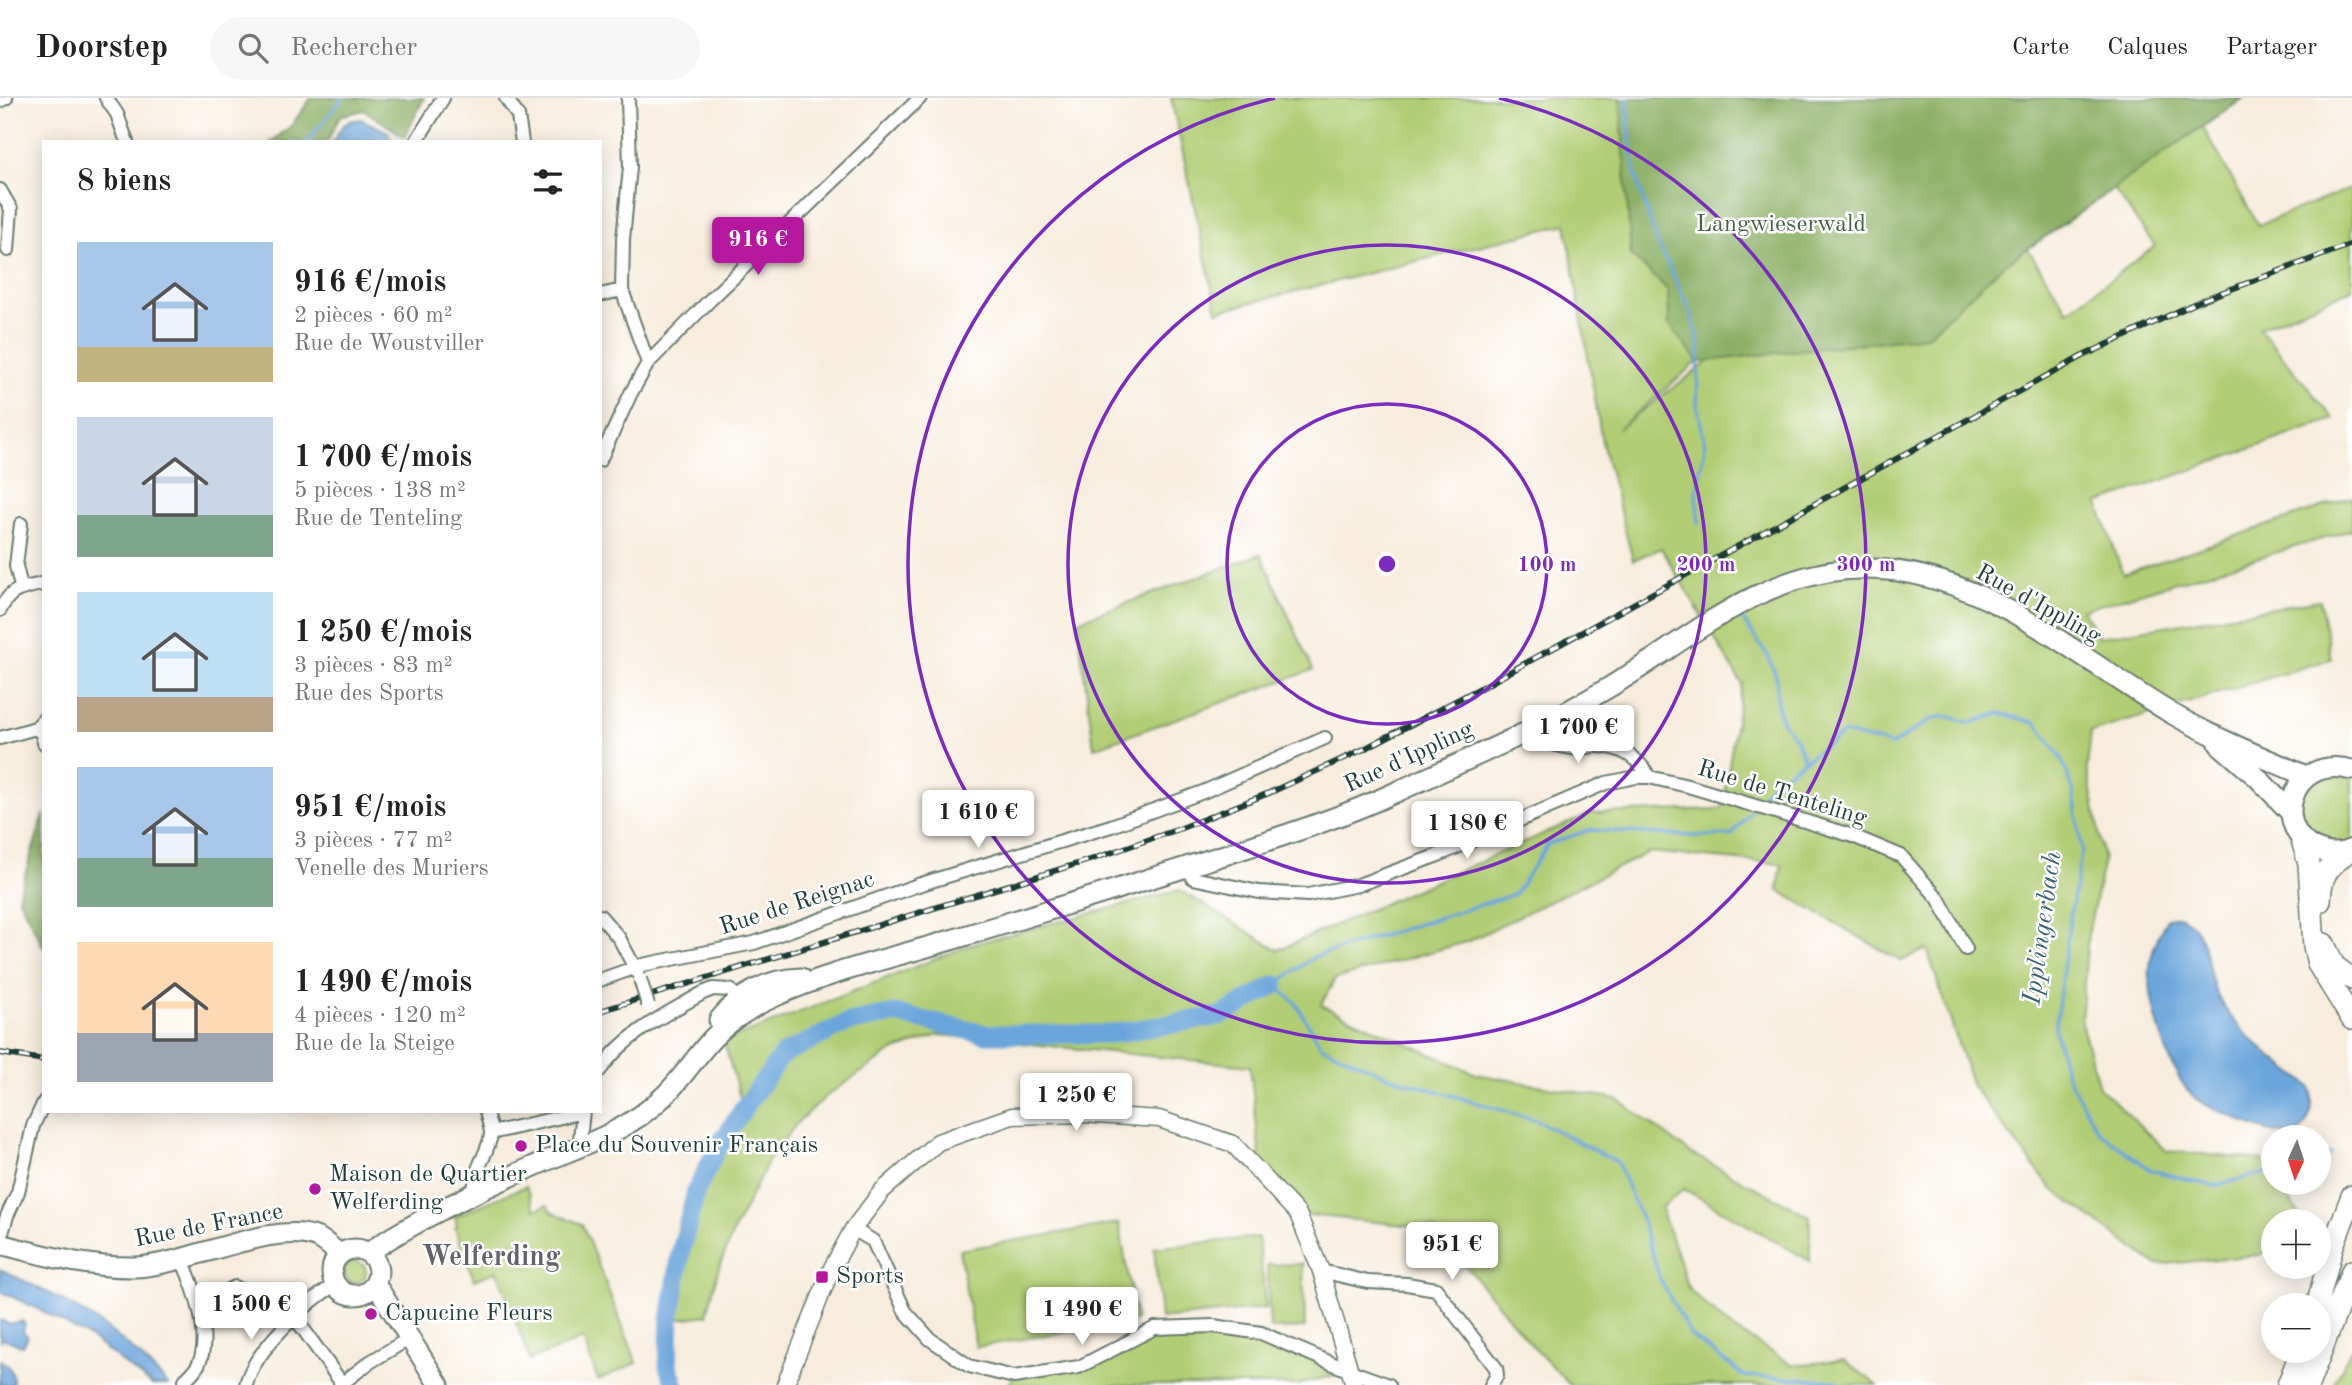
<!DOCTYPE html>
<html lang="fr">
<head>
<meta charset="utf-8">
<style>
	body { margin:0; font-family:"Old Standard TT",serif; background:#f6f6f6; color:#222; height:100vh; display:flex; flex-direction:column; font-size:26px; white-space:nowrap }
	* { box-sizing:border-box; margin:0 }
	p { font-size:23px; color:#767676 }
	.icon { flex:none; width:38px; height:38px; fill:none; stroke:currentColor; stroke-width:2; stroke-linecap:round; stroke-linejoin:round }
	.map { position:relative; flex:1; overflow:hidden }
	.drawer { position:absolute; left:42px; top:42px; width:560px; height:973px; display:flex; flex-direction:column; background:#fff; border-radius:0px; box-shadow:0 4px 18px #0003 }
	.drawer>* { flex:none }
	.needle { width:46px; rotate:183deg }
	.buttons { position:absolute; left:2261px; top:1027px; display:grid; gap:14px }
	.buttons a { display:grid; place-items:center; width:70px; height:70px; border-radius:50%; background:#fff; box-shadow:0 4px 18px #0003; font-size:35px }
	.price { position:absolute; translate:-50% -60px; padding:0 16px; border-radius:7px; background:#fff; color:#222; font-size:23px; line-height:46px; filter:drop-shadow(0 2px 4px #0008) }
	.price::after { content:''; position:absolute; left:50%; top:42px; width:21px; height:16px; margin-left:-10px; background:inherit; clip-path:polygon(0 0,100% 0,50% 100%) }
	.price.on { background:#b5179e; color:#fff }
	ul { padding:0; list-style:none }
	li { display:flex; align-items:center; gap:21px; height:175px; padding:0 35px }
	li span { display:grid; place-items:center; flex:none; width:196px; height:140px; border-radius:0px; color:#555 }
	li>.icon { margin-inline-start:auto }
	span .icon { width:84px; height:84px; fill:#fffc; stroke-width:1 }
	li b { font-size:30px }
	h2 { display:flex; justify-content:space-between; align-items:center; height:84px; padding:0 35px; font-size:30px }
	header { display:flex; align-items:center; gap:42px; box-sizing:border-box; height:98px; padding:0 35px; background:#fff; border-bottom:2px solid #e0e0e0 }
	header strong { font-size:33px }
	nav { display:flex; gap:38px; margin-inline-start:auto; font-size:24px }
	.search { width:490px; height:63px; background:#f6f6f6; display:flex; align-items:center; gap:18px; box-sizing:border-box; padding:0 24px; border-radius:38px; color:#767676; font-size:26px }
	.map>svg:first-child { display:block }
	.green { fill:#b1ce75; stroke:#688654; stroke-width:2; fill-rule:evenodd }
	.forest { fill:#8cb166; stroke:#56774d; stroke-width:2 }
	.water { fill:#6ba5db; stroke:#457188; stroke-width:2 }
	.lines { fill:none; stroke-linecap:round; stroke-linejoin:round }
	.stream { stroke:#6ba5db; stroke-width:3.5 }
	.river { stroke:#6ba5db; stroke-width:19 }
	.minor-casing { stroke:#6b7b6f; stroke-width:16 }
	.tertiary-casing { stroke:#6b7b6f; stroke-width:19 }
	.primary-casing { stroke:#6b7b6f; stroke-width:23 }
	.trunk-casing { stroke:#6b7b6f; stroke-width:24 }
	.minor { stroke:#fff; stroke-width:12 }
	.tertiary { stroke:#fff; stroke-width:16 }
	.primary { stroke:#fff; stroke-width:19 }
	.trunk { stroke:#fff; stroke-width:21 }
	.rail-casing { stroke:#1f3d34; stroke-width:6 }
	.rail { stroke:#fff; stroke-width:3.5; stroke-dasharray:10; stroke-linecap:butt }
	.minor-bridge-casing { stroke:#6b7b6f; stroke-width:16; stroke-linecap:butt }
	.minor-bridge { stroke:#fff; stroke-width:12 }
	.ring { fill:none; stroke:#7b2cbf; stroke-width:3.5 }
	.poi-dot { fill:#b5179e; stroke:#fff; stroke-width:2.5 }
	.labels { text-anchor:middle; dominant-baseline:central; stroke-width:5; stroke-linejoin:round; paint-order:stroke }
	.park-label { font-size:24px; fill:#446144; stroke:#fff }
	.street-label { font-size:24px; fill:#1f3d34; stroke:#fff }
	.poi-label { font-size:24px; fill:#1f3d34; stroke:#fff; text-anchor:start }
	.water-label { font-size:26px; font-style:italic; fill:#3a616e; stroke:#fff }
	.quarter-label { font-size:28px; font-weight:bold; fill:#636169; stroke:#fff }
	.centre { fill:#7b2cbf; stroke:#fff; stroke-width:3.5 }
	.ring-label { font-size:21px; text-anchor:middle; font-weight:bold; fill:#7b2cbf; stroke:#fff; stroke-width:5; stroke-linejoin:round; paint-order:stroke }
</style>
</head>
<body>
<header>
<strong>Doorstep</strong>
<div class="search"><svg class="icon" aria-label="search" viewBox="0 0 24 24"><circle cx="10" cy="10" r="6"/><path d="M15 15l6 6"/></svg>Rechercher</div>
<nav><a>Carte</a><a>Calques</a><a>Partager</a></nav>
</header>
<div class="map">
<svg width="2352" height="1287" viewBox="0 0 2352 1287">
	<rect width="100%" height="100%" fill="#fff"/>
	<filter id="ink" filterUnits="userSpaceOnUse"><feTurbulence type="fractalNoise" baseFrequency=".0143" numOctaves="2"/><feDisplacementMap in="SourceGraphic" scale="14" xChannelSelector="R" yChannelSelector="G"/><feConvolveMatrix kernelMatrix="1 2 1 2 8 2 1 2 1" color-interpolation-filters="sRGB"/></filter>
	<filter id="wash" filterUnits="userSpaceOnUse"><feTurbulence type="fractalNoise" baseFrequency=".00686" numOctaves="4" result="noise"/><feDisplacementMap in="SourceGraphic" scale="28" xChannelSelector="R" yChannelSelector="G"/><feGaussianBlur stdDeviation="1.57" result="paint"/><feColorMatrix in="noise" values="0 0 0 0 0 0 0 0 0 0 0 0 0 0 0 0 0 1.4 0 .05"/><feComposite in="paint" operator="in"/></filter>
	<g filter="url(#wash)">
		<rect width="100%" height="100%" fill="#f8eddd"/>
		<path class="green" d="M1171 0H2244L2203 29 2258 127 2352 90V191L2259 230 2334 321 2098 405 2123 476 2352 399V432L2082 512 2099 539 2320 502 2331 561 2091 634 2087 670 2104 762 2088 836 2081 924 2099 989 2167 1053 2262 1062 2273 1079V1085H2277L2304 1123 2273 1124V1150L2258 1157 2156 1167 2051 1090 1972 988 1927 851 1901 863 1778 792 1782 766 1649 754 1469 843 1335 881 1321 907 1476 976 1617 1001 1692 1056 1810 1118V1163L1684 1091 1661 1110 1689 1192 1732 1230 1793 1267 1844 1262 1877 1287H1570L1536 1252 1434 1130 1298 1116 1262 1076 1250 968 939 937 893 953 829 996 798 1024 771 1058 734 1132 718 1172 707 1217 670 1222C677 1180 682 1136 695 1095 705 1065 727 1037 743 1010L724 944 973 846 1180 792 1278 852 1591 715 1722 711 1742 586 1661 450 1633 462 1602 344 1566 126 1217 213ZM2114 91 2155 148 2068 213 2028 151ZM1709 262V263L1618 331 1697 264Z
			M1261 456 1313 572 1094 650 1077 523Z
			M2319 678 2352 679V744L2335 749 2312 742 2298 720 2301 695Z
			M526 1088 535 1112 547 1107 551 1114 582 1126 637 1265 598 1282 583 1241 530 1262 497 1173 474 1182 455 1130 457 1128 455 1118Z
			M1119 1125 1136 1222 976 1249 959 1152Z
			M1258 1139 1266 1210 1161 1221 1154 1150Z
			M344 1174a11 11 0 1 1 22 0a11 11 0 1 1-22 0Z
			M1303 1166 1305 1230 1270 1231 1267 1167Z
			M1155 1230 1261 1235 1350 1273 1298 1287H1008L1014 1279 1079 1269Z
			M2352 1250V1287H2333Z"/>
		<path class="forest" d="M311 0H424L405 39 364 12 340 18 327 44H271L291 28Z
			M1620 0H2243L2001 169 1927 238 1698 264 1669 226 1668 192 1631 157Z
			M44 716V850L18 799Z"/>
		<path class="water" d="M361 21 388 34 391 41 390 44H333C340 30 344 22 361 21Z
			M2180 818C2184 821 2190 824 2193 828 2208 844 2207 874 2216 894 2235 936 2277 962 2311 989 2314 1011 2312 1018 2299 1035 2279 1040 2257 1030 2238 1021 2225 1015 2206 1009 2195 1000 2170 978 2147 904 2150 871 2151 852 2159 837 2167 820Z
			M0 1171C37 1189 76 1207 109 1232 130 1248 150 1267 168 1287H152L92 1241 42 1213 0 1193Z
			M0 1222 9 1226 22 1223 25 1226 23 1233 28 1239 22 1248 2 1240 0 1243Z
			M0 1262C10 1268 14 1275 13 1287H0Z"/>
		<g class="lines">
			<path class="stream" d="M1627 0 1630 42 1635 75 1656 142 1689 210 1699 243 1697 305 1705 348 1696 397 1699 425
				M307 44 343 0
				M1738 515 1768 558 1776 578 1778 614 1784 626 1797 643 1804 662
				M1756 705 1773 684 1844 635 1892 647 1932 621 1945 618 1971 625 2000 615 2036 625 2061 659 2073 692 2082 751 2069 826 2055 932 2066 977 2098 1033 2151 1072 2213 1088 2273 1073
				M1752 712 1732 737 1695 738 1589 732 1548 746 1515 796 1314 859 1275 887 1295 904 1321 948 1390 979 1538 1023 1617 1064 1642 1123 1660 1181 1691 1238 1744 1278 1836 1283 1841 1287
				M2319 1059 2330 1056"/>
			<path class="river" d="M675 1287 668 1268 670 1222 681 1153 696 1093 717 1051 744 1010 783 956 847 925 895 916 985 936H1109L1220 918 1275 887"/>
		</g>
	</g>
	<g filter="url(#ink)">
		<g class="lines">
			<defs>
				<path id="minor" d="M106 0 117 16 127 44
					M506 0 518 18 522 44
					M628 0 630 69 623 141 622 192 648 265
					M0 3 6 0
					M416 44 443 0
					M0 92 11 111 8 152
					M600 197 622 192
					M600 362 631 295 648 265 711 201 920 0
					M21 489 16 468 21 426
					M0 512C12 488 22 492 44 485
					M36 630 42 636 44 645
					M1524 634C1538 641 1555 648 1572 650 1579 651 1586 649 1594 648 1617 647 1638 658 1649 679
					M0 640 36 630 44 621
					M1187 769 1193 780 1259 794 1308 797 1358 787 1441 756 1606 685 1636 679H1649L1688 688 1772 713 1853 738 1901 758 1938 800 1966 851
					M600 818 619 840 637 874
					M600 882 642 867 754 845 918 787 1111 728 1203 694 1325 640
					M600 972C625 936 666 916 703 895L713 891 730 892 744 906
					M491 1035 583 1014
					M579 1050 583 1013
					M476 1095C470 1074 489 1056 491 1036 491 1029 487 1020 486 1013
					M853 1131 873 1143 905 1213 930 1241 969 1268 1014 1279 1079 1269 1155 1230 1213 1228 1261 1235 1350 1273 1389 1287
					M0 1142 7 1118 18 1094 33 1028 44 1004
					M182 1162C194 1188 212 1237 199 1265 196 1272 190 1277 185 1282
					M1321 1173 1368 1184 1407 1186 1436 1191 1496 1270 1497 1277 1491 1287
					M199 1207 235 1189 294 1218 343 1287
					M246 1287C253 1254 306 1204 335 1187
					M340 1287 370 1264 410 1240"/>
				<path id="tertiary" d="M785 1287 831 1172 853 1131 882 1093 938 1044 1012 1018 1082 1016 1159 1021 1233 1046 1298 1116 1321 1173 1354 1287"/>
				<path id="primary" d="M2219 646 2258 680 2291 715
					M2352 672C2287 654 2268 740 2325 754 2334 756 2344 755 2352 751
					M719 922C739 896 768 881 801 880
					M0 1146C46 1158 88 1170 136 1169 188 1167 275 1121 318 1140 325 1143 333 1151 339 1156
					M332 1174a23 23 0 1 1 46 0a23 23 0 1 1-46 0Z
					M369 1155C386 1141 405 1132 424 1121 459 1102 495 1085 532 1069 558 1057 585 1048 611 1035 631 1025 649 1013 664 998 683 980 696 958 713 940 731 921 753 908 776 898 832 873 892 860 951 842 1041 815 1131 787 1221 758 1279 739 1338 721 1394 695 1464 663 1542 630 1608 590 1689 542 1759 474 1859 471 1976 467 2074 557 2169 614 2212 639 2260 658 2306 678
					M374 1188 380 1193 439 1287"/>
				<path id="trunk" d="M2302 742 2309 766 2314 849 2318 866 2352 921
					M2320 803C2321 775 2327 771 2347 754
					M2324 846 2334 868 2352 881
					M2317 1208 2332 1150 2352 1098
					M2288 1287 2301 1253
					M2308 1287 2352 1173"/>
			</defs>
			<use href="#minor" class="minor-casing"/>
			<use href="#tertiary" class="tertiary-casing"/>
			<use href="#primary" class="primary-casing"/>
			<use href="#trunk" class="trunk-casing"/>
			<use href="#minor" class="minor"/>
			<use href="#tertiary" class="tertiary"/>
			<use href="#primary" class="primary"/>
			<use href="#trunk" class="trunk"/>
			<defs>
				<path id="rail" d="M600 913 1093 761 1179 731 1269 695 1364 651 1486 587 2083 258 2202 202 2352 146
					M0 955 44 962"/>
			</defs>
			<use href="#rail" class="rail-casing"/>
			<use href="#rail" class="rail"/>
			<defs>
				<path id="minor-bridge" d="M640 881 648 907"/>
			</defs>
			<use href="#minor-bridge" class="minor-bridge-casing"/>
			<use href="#minor-bridge" class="minor-bridge"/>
		</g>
	</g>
	<g class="ring">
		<circle cx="1387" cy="466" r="160"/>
		<circle cx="1387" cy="466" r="319"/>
		<path d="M1499 0A479 479 0 1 1 1275 0"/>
	</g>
	<g class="poi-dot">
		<circle cx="521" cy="1048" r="7"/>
		<circle cx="315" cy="1091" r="7"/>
		<rect x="815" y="1172" width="14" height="14" rx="3.5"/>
		<circle cx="371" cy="1216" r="7"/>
	</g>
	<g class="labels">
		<g class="park-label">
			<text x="1781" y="127">Langwieserwald</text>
		</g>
		<g class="street-label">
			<text transform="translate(2038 507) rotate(29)">Rue d'Ippling</text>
			<text transform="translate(1409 660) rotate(-25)">Rue d'Ippling</text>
			<text transform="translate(1782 696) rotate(17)">Rue de Tenteling</text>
			<text transform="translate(797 806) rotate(-18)">Rue de Reignac</text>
			<text transform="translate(209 1128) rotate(-11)">Rue de France</text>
		</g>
		<g class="poi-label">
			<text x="535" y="1048">Place du Souvenir Français</text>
			<text x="329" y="1077">Maison de Quartier<tspan x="329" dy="28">Welferding</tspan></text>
			<text x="836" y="1179">Sports</text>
			<text x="385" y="1216">Capucine Fleurs</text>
		</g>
		<g class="water-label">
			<text transform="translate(2043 830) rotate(-82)">Ipplingerbach</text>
		</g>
		<g class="quarter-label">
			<text x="491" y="1160">Welferding</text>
		</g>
	</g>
	<circle cx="1387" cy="466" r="10" class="centre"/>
	<g class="ring-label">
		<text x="1547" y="473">100 m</text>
		<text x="1706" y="473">200 m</text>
		<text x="1866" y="473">300 m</text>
	</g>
</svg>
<div class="buttons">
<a><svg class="needle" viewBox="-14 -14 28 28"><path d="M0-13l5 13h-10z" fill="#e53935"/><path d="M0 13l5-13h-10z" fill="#767676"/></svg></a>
<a>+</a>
<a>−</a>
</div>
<b class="price on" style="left:758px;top:179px">916 €</b>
<b class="price" style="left:1578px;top:667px">1 700 €</b>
<b class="price" style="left:978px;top:752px">1 610 €</b>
<b class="price" style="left:1467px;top:763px">1 180 €</b>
<b class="price" style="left:1076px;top:1035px">1 250 €</b>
<b class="price" style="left:1452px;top:1184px">951 €</b>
<b class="price" style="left:251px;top:1244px">1 500 €</b>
<b class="price" style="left:1082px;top:1249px">1 490 €</b>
<section class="drawer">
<h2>8 biens<svg class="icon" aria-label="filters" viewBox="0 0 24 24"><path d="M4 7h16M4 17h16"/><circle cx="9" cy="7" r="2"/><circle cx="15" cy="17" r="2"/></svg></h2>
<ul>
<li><span style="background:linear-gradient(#a9c7e8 75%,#c2b280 0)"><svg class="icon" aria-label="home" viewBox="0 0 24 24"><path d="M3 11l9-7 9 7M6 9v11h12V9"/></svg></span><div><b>916 €/mois</b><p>2 pièces · 60 m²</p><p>Rue de Woustviller</p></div></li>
<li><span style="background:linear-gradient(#c9d6e8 70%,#7fa58c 0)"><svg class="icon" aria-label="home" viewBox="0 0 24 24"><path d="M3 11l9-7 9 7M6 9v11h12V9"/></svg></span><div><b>1 700 €/mois</b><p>5 pièces · 138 m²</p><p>Rue de Tenteling</p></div></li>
<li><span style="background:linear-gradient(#bfe0f5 75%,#b9a48a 0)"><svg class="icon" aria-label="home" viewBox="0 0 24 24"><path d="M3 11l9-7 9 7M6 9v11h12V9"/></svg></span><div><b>1 250 €/mois</b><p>3 pièces · 83 m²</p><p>Rue des Sports</p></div></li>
<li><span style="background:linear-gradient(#a9c7e8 65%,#7fa58c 0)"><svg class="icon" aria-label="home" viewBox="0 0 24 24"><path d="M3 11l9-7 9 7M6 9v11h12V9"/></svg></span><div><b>951 €/mois</b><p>3 pièces · 77 m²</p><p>Venelle des Muriers</p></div></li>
<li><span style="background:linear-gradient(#ffd9b3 65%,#9aa5b1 0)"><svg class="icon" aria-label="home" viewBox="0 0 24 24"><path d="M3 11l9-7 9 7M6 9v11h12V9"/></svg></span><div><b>1 490 €/mois</b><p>4 pièces · 120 m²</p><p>Rue de la Steige</p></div></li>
</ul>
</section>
</div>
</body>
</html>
